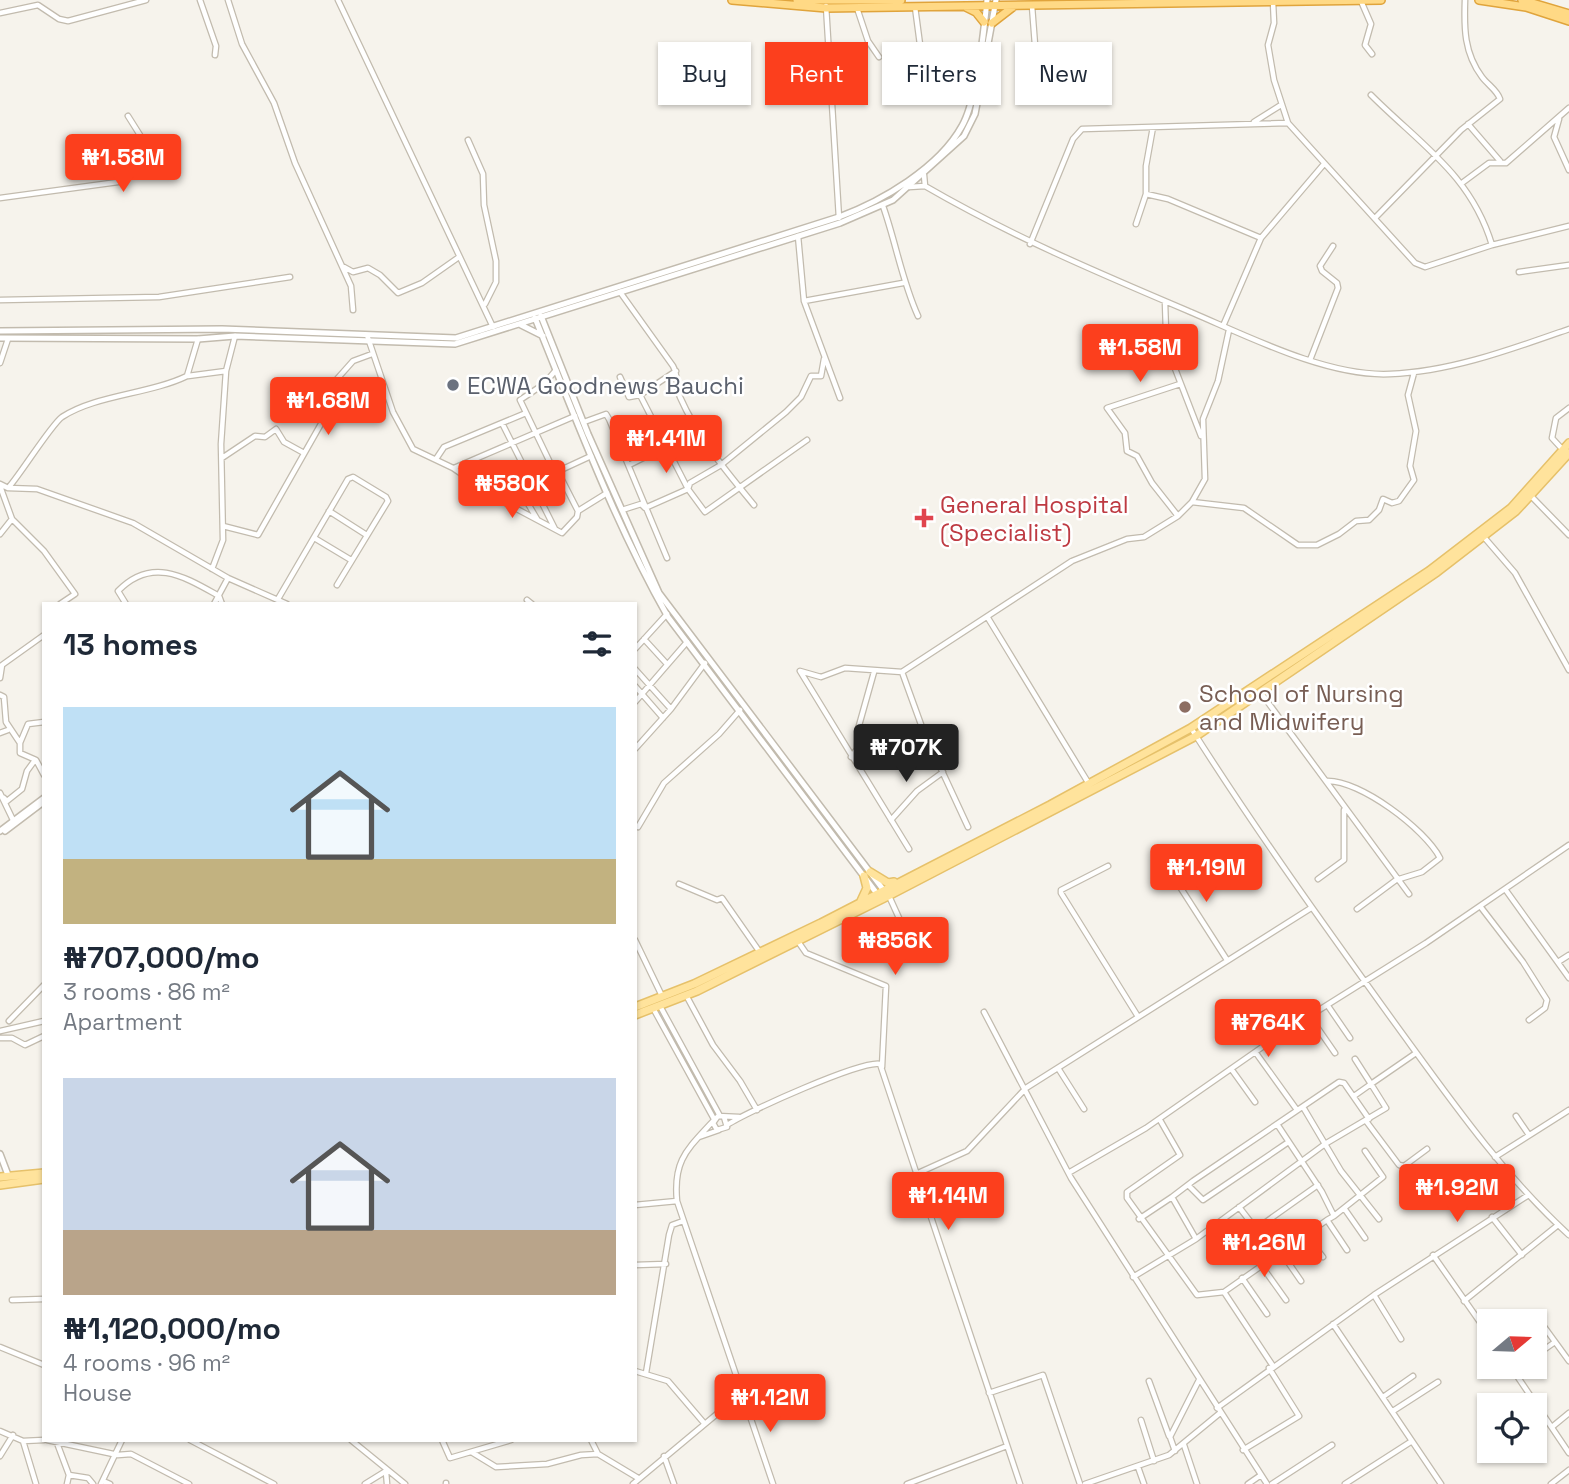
<!DOCTYPE html>
<html lang="en">
<head>
<meta charset="utf-8">
<style>
	body { margin:0; font-family:"Space Grotesk",sans-serif; background:#f2f2f3; color:#1f2937; height:100vh; display:flex; flex-direction:column; font-size:26px; white-space:nowrap }
	* { box-sizing:border-box; margin:0 }
	p { font-size:23px; color:#747a83 }
	.icon { flex:none; width:38px; height:38px; fill:none; stroke:currentColor; stroke-width:2; stroke-linecap:round; stroke-linejoin:round }
	.map { position:relative; flex:1; overflow:hidden }
	.details { position:absolute; left:42px; top:602px; width:595px; height:840px; display:flex; flex-direction:column; background:#fff; border-radius:0px; box-shadow:0 2px 5px #0004 }
	.details>* { flex:none }
	.banner { position:absolute; left:658px; top:42px; width:665px; height:63px; display:flex; gap:14px }
	.needle { width:46px; rotate:71deg }
	.tools { position:absolute; left:1477px; top:1309px; display:grid; gap:14px }
	.tools a { display:grid; place-items:center; width:70px; height:70px; border-radius:0px; background:#fff; box-shadow:0 2px 5px #0004; font-size:35px }
	.price { position:absolute; translate:-50% -60px; padding:0 16px; border-radius:7px; background:#fc3f1d; color:#fff; font-size:23px; line-height:46px; filter:drop-shadow(0 2px 4px #0008) }
	.price::after { content:''; position:absolute; left:50%; top:42px; width:21px; height:16px; margin-left:-10px; background:inherit; clip-path:polygon(0 0,100% 0,50% 100%) }
	.price.on { background:#222; color:#fff }
	ul { padding:0; list-style:none }
	li { display:grid; align-content:center; gap:14px; height:371px; padding:0 21px }
	li span { display:grid; place-items:center; height:217px; border-radius:0px; color:#555 }
	li>.icon { margin-inline-start:auto }
	span .icon { width:126px; height:126px; fill:#fffc; stroke-width:1 }
	li b { font-size:30px }
	h2 { display:flex; justify-content:space-between; align-items:center; height:84px; padding:0 21px; font-size:30px }
	.chip { padding:0 24px; border-radius:0px; background:#fff; box-shadow:0 2px 5px #0004; font-size:24px; line-height:63px }
	.chip.on { background:#fc3f1d; color:#fff }
	.map>svg:first-child { display:block }
	.lines { fill:none; stroke-linecap:round; stroke-linejoin:round }
	.minor-casing { stroke:#c2bbae; stroke-width:7 }
	.tertiary-casing { stroke:#c2bbae; stroke-width:8 }
	.primary-casing { stroke:#e6c16a; stroke-width:10 }
	.trunk-casing { stroke:#e0a43c; stroke-width:10 }
	.minor { stroke:#fff; stroke-width:4.5 }
	.tertiary { stroke:#fff; stroke-width:5 }
	.primary { stroke:#ffe39c; stroke-width:7 }
	.trunk { stroke:#ffd985; stroke-width:7 }
	.worship-dot { fill:#6b7280; stroke:#fff; stroke-width:2.5 }
	.health-dot { fill:#e0444e; stroke:#fff; stroke-width:2.5 }
	.education-dot { fill:#8d6e63; stroke:#fff; stroke-width:2.5 }
	.labels { text-anchor:middle; dominant-baseline:central; stroke-width:5; stroke-linejoin:round; paint-order:stroke }
	.worship-label { font-size:24px; fill:#5b616d; stroke:#fff; text-anchor:start }
	.health-label { font-size:24px; fill:#be3a42; stroke:#fff; text-anchor:start }
	.education-label { font-size:24px; fill:#785e54; stroke:#fff; text-anchor:start }
</style>
</head>
<body>
<div class="map">
<svg width="1569" height="1484" viewBox="0 0 1569 1484">
	<rect width="100%" height="100%" fill="#f6f3ec"/>
	<g class="lines">
		<defs>
			<path id="minor" d="M200 0 216 46 215 55
				M228 0 242 44 274 103 295 163 351 286 353 310
				M338 0 493 327
				M1361 1 1371 24 1365 45 1372 54
				M1273 2 1274 23 1268 45 1274 80 1288 123 1415 263 1425 267 1492 245 1569 226
				M826 6 839 218
				M915 7 921 52
				M857 8 868 41 879 57
				M0 13 38 5 59 19 68 21 146 0
				M1029 71 1035 45 1032 6
				M1371 95C1421 145 1471 175 1492 245
				M1559 119 1554 137 1569 170
				M1254 122 1281 105
				M1468 124 1500 161
				M1153 127 1146 166V194L1168 199 1261 238
				M468 140 483 174 484 205 496 261V282L485 304
				M924 175 925 186
				M1462 183 1489 163H1506L1569 108
				M909 187 925 186C1013 237 1101 274 1193 313 1249 337 1328 377 1390 374 1450 372 1512 349 1569 329
				M0 198 118 182 154 166 155 159 128 116
				M883 206C896 243 902 281 918 316
				M1376 217 1461 130 1500 99C1497 90 1488 85 1482 77 1464 53 1464 28 1465 0
				M1136 224 1146 194
				M798 236 804 301 840 398
				M1030 244 1073 139 1082 129 1288 123
				M344 267 353 272 368 268 380 275 398 293 422 283 459 257
				M1519 272 1569 265
				M620 292 673 366C679 377 675 387 680 397 698 438 726 471 754 505
				M0 300 159 297 290 277
				M804 301 903 283
				M1165 302 1166 332 1174 366 1201 436
				M1223 326 1261 238 1324 164
				M367 335 393 412 413 449 453 468 498 499 562 533 577 517 578 511 607 493
				M1310 360 1338 288 1337 283 1322 271 1320 266 1333 246
				M0 363 8 339
				M556 370 544 384 520 400 555 473 559 474 578 511
				M188 376 226 371
				M620 377 629 397 640 395 688 489 705 512 807 440
				M640 395 676 371
				M584 422 606 414 609 419 667 558
				M502 423 555 529
				M1563 450 1552 438 1556 418 1569 408
				M222 458 255 436 265 437 276 429 284 442 304 453
				M436 459 444 447 526 413
				M629 465 697 431
				M454 468 575 416
				M0 484 8 488 37 489 133 523 228 578 287 604
				M0 486 12 519 44 551 75 594 60 604
				M9 487C22 472 51 425 62 417 95 395 150 394 187 376L198 339
				M520 490 537 519
				M1531 496 1569 535
				M498 499 591 456
				M1192 502 1244 508 1298 545H1317L1339 534 1356 521 1369 520 1379 510 1383 499 1392 503 1399 501 1414 480 1410 466 1416 431 1408 395 1414 373
				M622 510 641 504 645 508 688 489 690 483 721 465 786 412 801 397 811 376H821L824 359
				M329 511 365 534
				M1178 516 1152 483 1137 456 1127 451 1125 433 1107 408 1180 384
				M223 526 258 535 330 408 337 379 353 361 372 354
				M0 534 12 519
				M1483 536 1515 573 1569 670
				M316 539 351 560
				M212 569 223 540 221 444 226 371 235 336
				M278 599 348 479 353 477 386 497 388 501 337 585
				M527 600 532 604
				M126 604 118 591C152 556 185 577 219 596L222 604
				M214 604 228 578
				M988 618 1089 784
				M644 639 666 663
				M635 649 667 614
				M635 669 671 709
				M902 672 923 730 968 827
				M0 678 2 665 44 635
				M635 686 663 718
				M1261 693 1409 894
				M0 695 4 697 6 722 20 743
				M635 702 687 642
				M44 722 28 724 20 743V753L36 760 44 775
				M1191 728C1255 829 1324 925 1394 1022 1448 1096 1501 1173 1569 1235
				M0 733 8 730
				M635 749 671 709 705 663
				M851 757 857 749 858 729 874 672
				M1327 781C1360 780 1425 829 1440 858L1422 872 1396 880 1357 909
				M0 793 13 820
				M4 798 7 801 22 789 27 771 35 760
				M891 820 917 791 943 772
				M638 827 664 783 719 734 740 710
				M909 849 800 671 821 677 845 668 902 672 1072 561 1127 539 1144 537 1178 516 1192 502 1205 479 1203 419 1218 381 1229 330
				M1164 862 1227 960
				M1108 866 1061 890V893L1137 1015
				M1318 879 1344 860V810
				M679 884 717 900 722 898 759 951
				M1505 889 1569 978
				M889 896 909 940
				M1480 906 1523 962 1547 1000 1545 1008 1529 1020
				M635 940 662 996
				M797 940 806 953 886 986 882 1067
				M1558 962 1569 955
				M686 995 713 1045 740 1081 757 1110
				M660 1006 720 1116
				M1328 1006 1350 1038
				M653 1008 714 1119
				M984 1012 1071 1178 1267 1484
				M1310 1017 1335 1053
				M9 1021 44 985
				M0 1031 44 1021
				M0 1038H12L25 1045 44 1036
				M1256 1053 1297 1110
				M1058 1068 1084 1109
				M1232 1070 1255 1102
				M1354 1096 1371 1084 1355 1059
				M1303 1107 1341 1171 1379 1219
				M1516 1116 1529 1135
				M724 1117 727 1127 717 1130 713 1123 718 1116 739 1117
				M714 1120C688 1149 673 1159 677 1201L773 1484
				M1160 1120 1180 1155 1127 1192V1198L1197 1295 1224 1292 1327 1220
				M1366 1121 1399 1165 1404 1166 1427 1149
				M1277 1124 1322 1192 1334 1216 1327 1220 1347 1250
				M727 1125C746 1112 862 1060 880 1064L1020 1484
				M699 1137 719 1130
				M1495 1157 1569 1110
				M1070 1172 1146 1128 1284 1032 1426 943 1569 845
				M916 1174 967 1151 1026 1088 1311 908
				M1188 1185 1203 1200 1287 1143
				M635 1205 677 1201
				M1239 1207 1256 1229 1318 1185
				M1344 1208 1365 1238
				M1334 1216 1383 1177 1365 1151
				M1492 1217 1522 1255
				M1139 1219 1172 1197
				M1256 1229 1264 1245
				M1307 1236 1323 1257
				M1196 1239 1172 1197 1193 1181 1339 1082 1344 1083 1369 1119
				M1281 1252 1301 1281
				M1433 1255 1489 1335
				M635 1265 666 1264
				M1261 1265 1286 1300
				M1133 1277 1196 1239 1325 1144 1386 1108 1371 1084 1416 1053
				M1242 1278 1267 1314
				M1224 1292 1273 1366
				M1374 1295 1401 1339
				M12 1300 44 1299
				M1464 1301 1558 1225
				M1527 1321 1537 1317 1569 1361
				M1333 1324 1441 1484
				M0 1347 44 1365
				M1535 1356 1555 1342
				M1511 1367 1569 1453
				M635 1371 668 1381 704 1423
				M646 1373 669 1235 672 1225 683 1221
				M1149 1381 1169 1436
				M989 1393 1043 1375 1080 1484
				M1383 1397 1413 1376
				M1217 1408 1374 1295 1527 1196
				M1393 1411 1438 1382
				M1141 1420 1154 1461
				M1552 1427 1569 1413
				M0 1431 23 1441 44 1440
				M47 1440 118 1455 131 1454 189 1484
				M190 1440 274 1484
				M351 1440 405 1484
				M442 1440 450 1458 511 1440
				M591 1440 598 1454
				M23 1441 36 1484
				M57 1443 69 1475 67 1484
				M1184 1445 1197 1484
				M1243 1450 1299 1416 1269 1368
				M1175 1451 1170 1437 1199 1380
				M473 1453 496 1467 547 1464 581 1455 598 1454 638 1478
				M0 1456 13 1435
				M664 1456 674 1484
				M1138 1467 1144 1484
				M386 1472 387 1484
				M69 1475 88 1478 93 1484
				M103 1481 110 1484
				M446 1483V1484
				M101 1484 122 1440
				M365 1484 386 1471
				M633 1484 742 1393
				M907 1484 1007 1446
				M1085 1484 1169 1455 1220 1413
				M1248 1484 1261 1475
				M1272 1484 1332 1445
				M1345 1484 1412 1441
				M1551 1484 1569 1470"/>
			<path id="tertiary" d="M541 316 588 434 659 593 885 892
				M535 318C576 419 614 522 668 617L878 895
				M521 325 543 336
				M0 331 222 329 456 338 839 217C882 201 939 168 962 126 977 100 984 31 987 0
				M0 338 198 339 235 336 455 344 840 223 893 200 964 136 975 114 996 0
				M0 831 44 798
				M5 831 42 803
				M0 1154 8 1175"/>
			<path id="primary" d="M870 872 888 883 894 882
				M861 901 867 888 864 876
				M635 1007 694 984 821 923 1050 805 1191 728 1429 571 1511 508 1569 443
				M635 1015 697 991 888 896 1196 736 1437 572 1516 511 1569 453
				M0 1177 44 1173
				M0 1185 44 1179"/>
			<path id="trunk" d="M732 0 826 8 1381 0
				M797 0H901
				M1479 0 1526 7 1569 21
				M1522 0 1569 14
				M966 7 976 12 984 22
				M992 23 1014 6"/>
		</defs>
		<use href="#minor" class="minor-casing"/>
		<use href="#tertiary" class="tertiary-casing"/>
		<use href="#primary" class="primary-casing"/>
		<use href="#trunk" class="trunk-casing"/>
		<use href="#minor" class="minor"/>
		<use href="#tertiary" class="tertiary"/>
		<use href="#primary" class="primary"/>
		<use href="#trunk" class="trunk"/>
	</g>
	<circle class="worship-dot" cx="453" cy="385" r="7"/>
	<path class="health-dot" d="M920.5 507.5h7v7h7v7h-7v7h-7v-7h-7v-7h7z"/>
	<circle class="education-dot" cx="1185" cy="707" r="7"/>
	<g class="labels">
		<g class="worship-label">
			<text x="467" y="385">ECWA Goodnews Bauchi</text>
		</g>
		<g class="health-label">
			<text x="940" y="504">General Hospital<tspan x="940" dy="28">(Specialist)</tspan></text>
		</g>
		<g class="education-label">
			<text x="1199" y="693">School of Nursing<tspan x="1199" dy="28">and Midwifery</tspan></text>
		</g>
	</g>
</svg>
<div class="tools">
<a><svg class="needle" viewBox="-14 -14 28 28"><path d="M0-13l5 13h-10z" fill="#e53935"/><path d="M0 13l5-13h-10z" fill="#747a83"/></svg></a>
<a><svg class="icon" aria-label="locate" viewBox="0 0 24 24"><circle cx="12" cy="12" r="6"/><path d="M12 2v4M12 18v4M2 12h4M18 12h4"/></svg></a>
</div>
<b class="price" style="left:123px;top:194px">₦1.58M</b>
<b class="price" style="left:1140px;top:384px">₦1.58M</b>
<b class="price" style="left:328px;top:437px">₦1.68M</b>
<b class="price" style="left:666px;top:475px">₦1.41M</b>
<b class="price" style="left:512px;top:520px">₦580K</b>
<b class="price on" style="left:906px;top:784px">₦707K</b>
<b class="price" style="left:1206px;top:904px">₦1.19M</b>
<b class="price" style="left:895px;top:977px">₦856K</b>
<b class="price" style="left:1268px;top:1059px">₦764K</b>
<b class="price" style="left:1457px;top:1224px">₦1.92M</b>
<b class="price" style="left:948px;top:1232px">₦1.14M</b>
<b class="price" style="left:1264px;top:1279px">₦1.26M</b>
<b class="price" style="left:770px;top:1434px">₦1.12M</b>
<div class="banner">
<a class="chip">Buy</a>
<a class="chip on">Rent</a>
<a class="chip">Filters</a>
<a class="chip">New</a>
</div>
<section class="details">
<h2>13 homes<svg class="icon" aria-label="filters" viewBox="0 0 24 24"><path d="M4 7h16M4 17h16"/><circle cx="9" cy="7" r="2"/><circle cx="15" cy="17" r="2"/></svg></h2>
<ul>
<li><span style="background:linear-gradient(#bfe0f5 70%,#c2b280 0)"><svg class="icon" aria-label="home" viewBox="0 0 24 24"><path d="M3 11l9-7 9 7M6 9v11h12V9"/></svg></span><div><b>₦707,000/mo</b><p>3 rooms · 86 m²</p><p>Apartment</p></div></li>
<li><span style="background:linear-gradient(#c9d6e8 70%,#b9a48a 0)"><svg class="icon" aria-label="home" viewBox="0 0 24 24"><path d="M3 11l9-7 9 7M6 9v11h12V9"/></svg></span><div><b>₦1,120,000/mo</b><p>4 rooms · 96 m²</p><p>House</p></div></li>
</ul>
</section>
</div>
</body>
</html>
